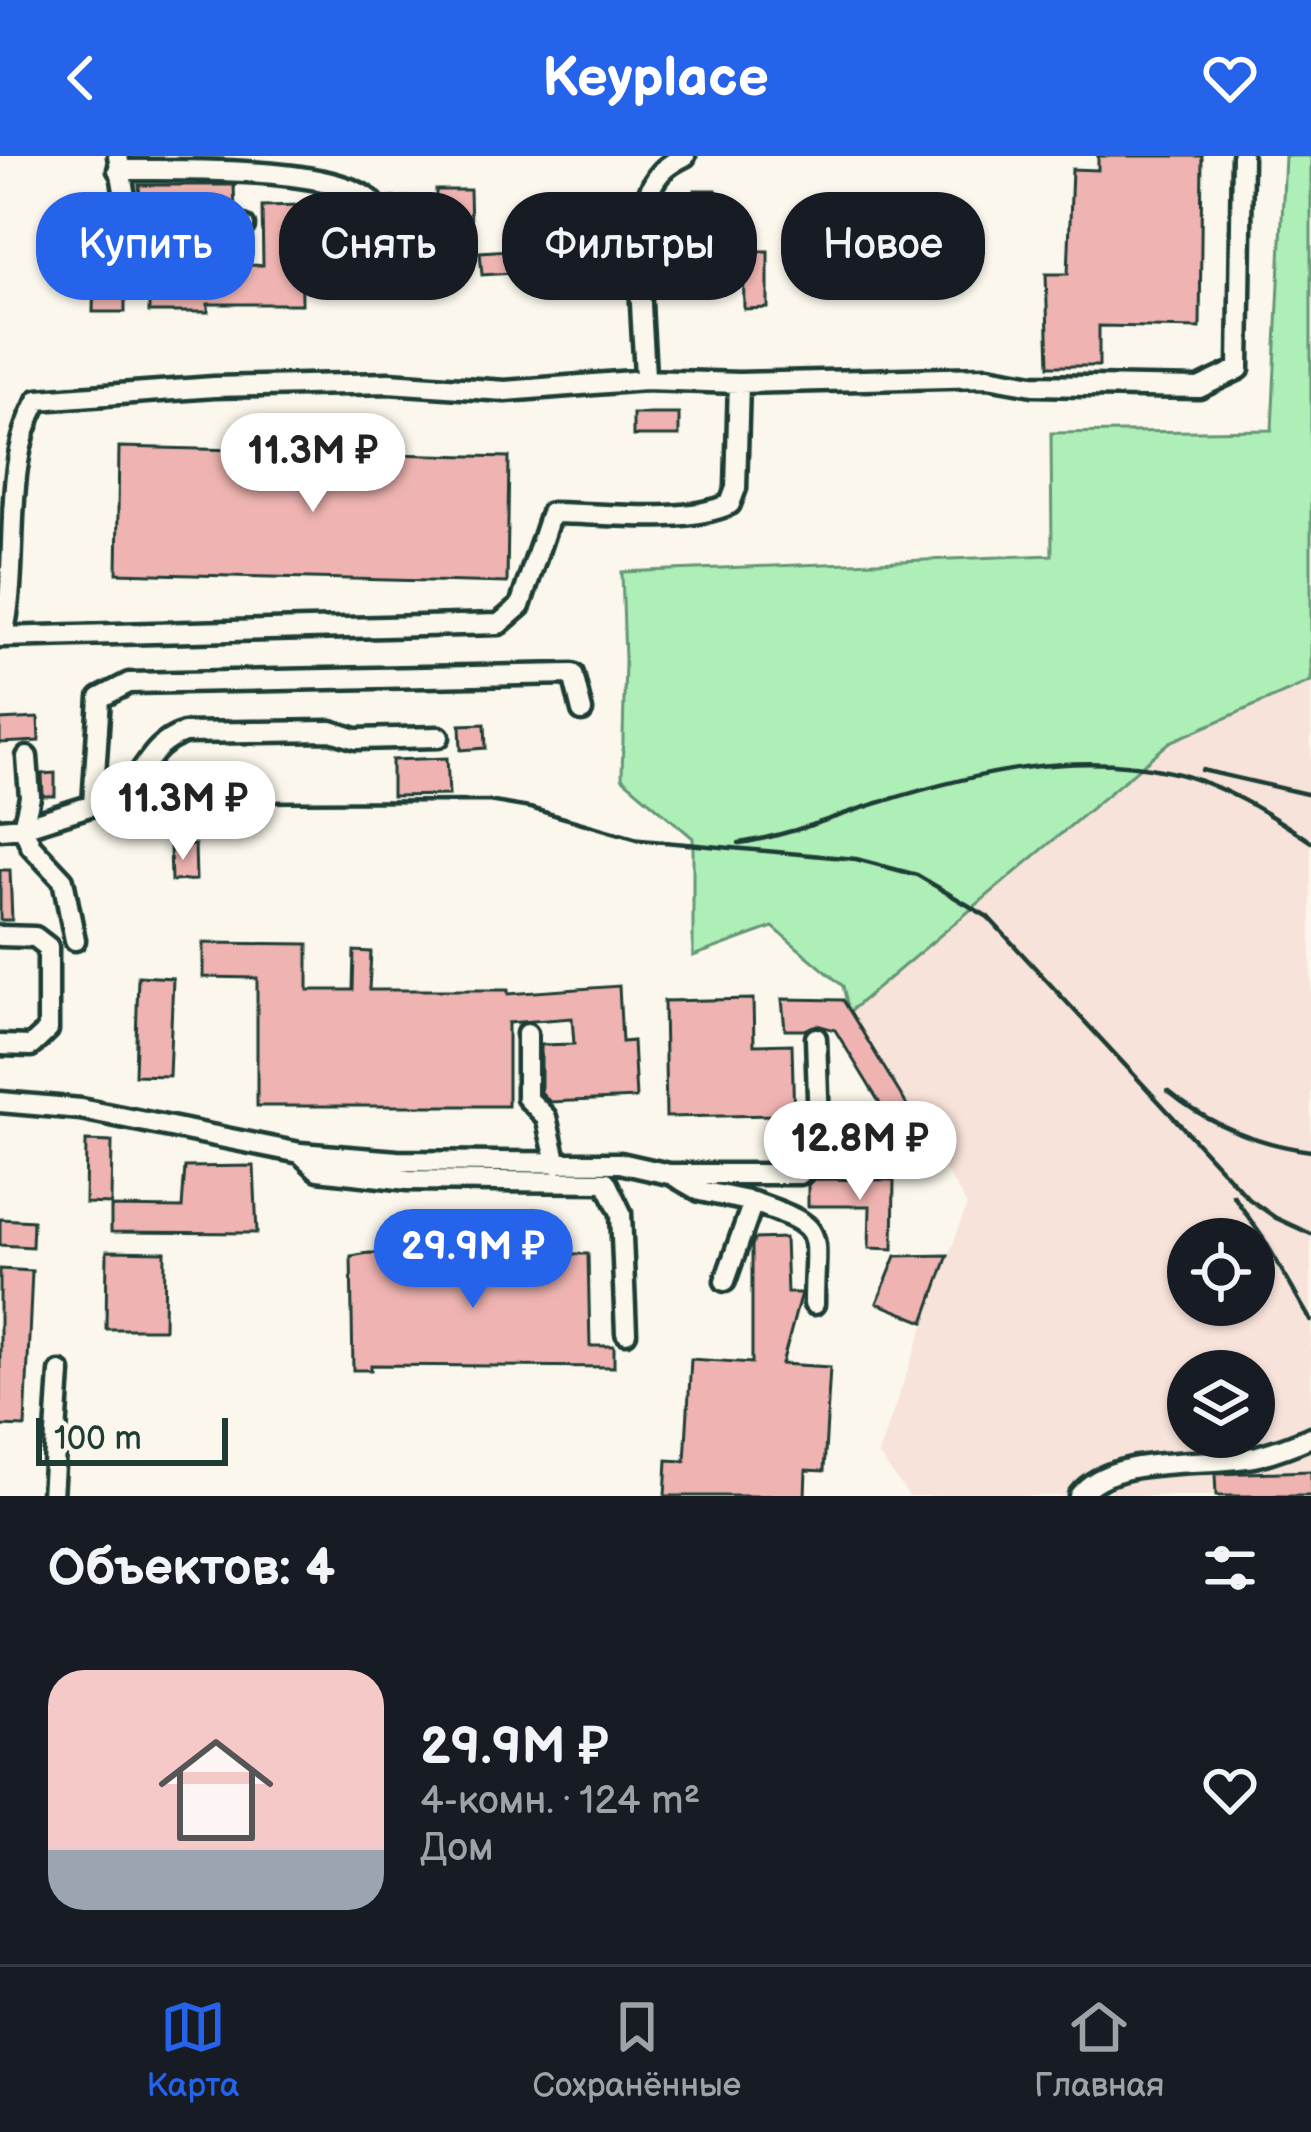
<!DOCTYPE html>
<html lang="ru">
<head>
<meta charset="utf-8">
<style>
	body { margin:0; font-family:"Balsamiq Sans",sans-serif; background:#20242c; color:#f1f3f6; height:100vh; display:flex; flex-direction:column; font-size:45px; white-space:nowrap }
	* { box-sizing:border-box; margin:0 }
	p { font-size:39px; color:#9ea1a6 }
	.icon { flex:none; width:66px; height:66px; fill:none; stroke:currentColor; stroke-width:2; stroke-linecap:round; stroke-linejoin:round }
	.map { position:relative; height:1340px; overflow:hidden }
	.panel { display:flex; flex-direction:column; background:#171b24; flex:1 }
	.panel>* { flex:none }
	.guide { position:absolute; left:36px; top:36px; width:1239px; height:108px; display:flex; gap:24px }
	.tools { position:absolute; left:1167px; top:1062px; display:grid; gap:24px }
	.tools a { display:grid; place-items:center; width:108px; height:108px; border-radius:50%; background:#171b24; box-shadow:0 3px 9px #0004; font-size:60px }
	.scale { position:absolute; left:36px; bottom:30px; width:192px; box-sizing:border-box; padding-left:12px; border:6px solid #1f3d34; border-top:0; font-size:33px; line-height:42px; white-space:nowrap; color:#1f3d34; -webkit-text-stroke:9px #fbf7ec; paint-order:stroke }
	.price { position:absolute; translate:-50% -102px; padding:0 27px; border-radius:42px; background:#fff; color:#222; font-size:39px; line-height:78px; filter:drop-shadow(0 3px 6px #0008) }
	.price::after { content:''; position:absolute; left:50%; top:72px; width:36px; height:27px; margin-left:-18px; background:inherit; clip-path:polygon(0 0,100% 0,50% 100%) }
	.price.active { background:#2563eb; color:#fff }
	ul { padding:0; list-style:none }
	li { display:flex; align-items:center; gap:36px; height:300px; padding:0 48px }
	li span { display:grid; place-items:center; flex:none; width:336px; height:240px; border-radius:36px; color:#555 }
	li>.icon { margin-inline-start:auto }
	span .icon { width:144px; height:144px; fill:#fffc; stroke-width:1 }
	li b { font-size:51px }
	h2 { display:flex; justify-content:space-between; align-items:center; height:144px; padding:0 48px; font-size:51px }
	.chip { padding:0 42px; border-radius:48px; background:#171b24; box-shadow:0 3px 9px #0004; font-size:42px; line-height:108px }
	.chip.active { background:#2563eb; color:#fff }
	header { display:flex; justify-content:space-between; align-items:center; height:156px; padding:0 48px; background:#2563eb; color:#fff; font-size:54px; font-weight:800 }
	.dock { display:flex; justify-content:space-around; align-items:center; height:168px; border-top:3px solid #363941; background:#171b24; font-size:33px; color:#9ea1a6 }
	.dock a { display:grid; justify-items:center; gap:6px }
	.dock .active { color:#2563eb }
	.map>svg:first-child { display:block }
	.built { fill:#f7e3da; fill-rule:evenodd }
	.green { fill:#aeefb8; stroke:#669676; stroke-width:3 }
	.building { fill:#efb4b1; stroke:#1f3d34; stroke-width:3 }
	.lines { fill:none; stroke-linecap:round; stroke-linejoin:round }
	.minor-casing { stroke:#1f3d34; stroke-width:27 }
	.minor { stroke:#fbf7ec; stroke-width:18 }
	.rail { stroke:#1f3d34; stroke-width:4.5 }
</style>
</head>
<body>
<header><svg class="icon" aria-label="back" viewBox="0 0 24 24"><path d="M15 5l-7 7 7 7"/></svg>Keyplace<svg class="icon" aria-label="heart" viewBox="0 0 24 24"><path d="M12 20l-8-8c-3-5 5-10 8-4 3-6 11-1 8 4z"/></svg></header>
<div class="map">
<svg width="1311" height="1340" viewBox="0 0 1311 1340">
	<rect width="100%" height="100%" fill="#fbf7ec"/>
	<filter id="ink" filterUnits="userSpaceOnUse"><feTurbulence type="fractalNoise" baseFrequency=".00833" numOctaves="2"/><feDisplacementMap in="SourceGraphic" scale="24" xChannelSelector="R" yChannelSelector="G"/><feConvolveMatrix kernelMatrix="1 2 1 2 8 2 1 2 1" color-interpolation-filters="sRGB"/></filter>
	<g filter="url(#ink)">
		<path class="built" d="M1311 525V1340H909L878 1298 967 1049 849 856 1170 586ZM1188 1083H1254V1149H1188ZM1188 1215H1254V1281H1188Z"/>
		<path class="green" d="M1285 0H1311V525L1170 586 849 856 843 830 773 771 693 800V682L622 622 625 504 622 416 1052 399 1051 277 1272 274Z"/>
		<path class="building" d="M1098 0H1202L1200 172 1099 170V210H1049L1046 118H1068L1072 13 1098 14Z
			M139 29H234L235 56H141Z
			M436 34H470L471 73H436Z
			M695 34H716L717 48H695Z
			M301 49 302 148H208V156H149V99H208V110L263 109 262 50Z
			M510 94 512 117 482 119 480 96Z
			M743 95H768V152L744 153Z
			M851 113 916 114V135L850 134Z
			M94 120 125 121V156H93Z
			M633 258H679V280H633Z
			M119 291 509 301 507 427 117 417Z
			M38 562 39 585 0 587V564Z
			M485 568 486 592 461 594 460 569Z
			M447 602 449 639 392 640V604Z
			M55 617V640H43L42 618Z
			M170 689H195L196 724 171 725Z
			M0 714H10L12 764H0Z
			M203 787 308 788V834H353L354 795 371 796 369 834H508V838L619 830 622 886 633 885 636 942 550 946 541 936V889L574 888 572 862 508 867V950H257V822L203 821Z
			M138 820 173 822 169 920 135 919Z
			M753 843 754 889 792 888 795 1004H780L779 959 666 961 664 845Z
			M782 843 843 844 933 992 914 1003 835 874 817 869 805 874H785Z
			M86 985 112 986 111 1048 85 1047Z
			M254 1010 257 1077 111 1076V1051L182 1052 185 1011Z
			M814 1023 894 1024 893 1093 869 1092 870 1050H808V1029Z
			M0 1063 33 1065 32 1091 0 1089Z
			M785 1082 787 1137H801L782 1208 830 1211 824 1315 806 1314 805 1340H665L667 1304 685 1305 691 1203 752 1207V1090L754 1083Z
			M107 1095 165 1096 164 1173H106Z
			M369 1097 588 1098 590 1190H614V1211L371 1209V1214H353L351 1100Z
			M948 1099 924 1166 877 1147 896 1100Z
			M0 1113 32 1115 25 1271 0 1270Z
			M1311 1315V1340H1216L1215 1318Z"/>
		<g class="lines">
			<defs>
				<path id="minor" d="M118 0 129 64 142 73 244 70
					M118 14C167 15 357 7 378 54L362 77 349 87V112
					M378 54 419 53
					M645 224C644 176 631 72 651 32 659 15 669 8 685 0
					M3 480C21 402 0 314 38 244L214 231 389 227 505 235 645 224 739 227 988 221 1033 229 1199 232 1239 213 1242 0
					M0 481 499 468 520 450 551 357C602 357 685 369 730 348L736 332 739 227
					M27 601 30 641 23 671 31 690 63 724 75 784
					M93 649C151 632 137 594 184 577L331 575 356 583 439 581
					M0 673 23 671 93 649 100 542 129 527 573 518 582 555
					M0 780 35 781 48 791V874L31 890 0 889
					M527 878V942L546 961 557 1008
					M0 946 81 953 300 997 397 1005 620 1007 669 1018H800L820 999 816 882
					M300 997 318 1014 408 1024 606 1026 621 1057 626 1177
					M674 1020 700 1035 753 1046 725 1125
					M753 1046C830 1073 814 1072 814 1148
					M52 1340 60 1216
					M1079 1340C1113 1296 1207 1312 1258 1300 1276 1295 1295 1288 1311 1281"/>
			</defs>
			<use href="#minor" class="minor-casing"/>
			<use href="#minor" class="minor"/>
			<path class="rail" d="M1202 614 1311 639
				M242 646 488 645 530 652 641 684 856 703 917 719 988 761 1249 1043 1276 1062 1311 1078
				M739 687C787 680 835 660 881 646 975 617 1073 594 1171 616 1220 627 1270 658 1311 686
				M1168 935C1209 969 1259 988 1311 995
				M1233 1039 1265 1085 1311 1165"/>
		</g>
	</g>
</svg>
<div class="tools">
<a><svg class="icon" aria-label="locate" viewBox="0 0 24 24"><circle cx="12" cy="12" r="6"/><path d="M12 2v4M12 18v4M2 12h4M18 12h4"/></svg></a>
<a><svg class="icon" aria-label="layers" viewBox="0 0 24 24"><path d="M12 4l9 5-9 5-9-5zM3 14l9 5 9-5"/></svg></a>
</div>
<div class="scale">100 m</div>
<b class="price" style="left:313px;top:359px">11.3M ₽</b>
<b class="price" style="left:183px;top:707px">11.3M ₽</b>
<b class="price" style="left:860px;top:1047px">12.8M ₽</b>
<b class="price active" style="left:473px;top:1155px">29.9M ₽</b>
<div class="guide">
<a class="chip active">Купить</a>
<a class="chip">Снять</a>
<a class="chip">Фильтры</a>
<a class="chip">Новое</a>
</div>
</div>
<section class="panel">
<h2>Объектов: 4<svg class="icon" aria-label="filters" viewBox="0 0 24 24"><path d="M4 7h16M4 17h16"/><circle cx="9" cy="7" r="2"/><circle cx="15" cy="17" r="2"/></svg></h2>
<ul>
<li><span style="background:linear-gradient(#f6c9c9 75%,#9aa5b1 0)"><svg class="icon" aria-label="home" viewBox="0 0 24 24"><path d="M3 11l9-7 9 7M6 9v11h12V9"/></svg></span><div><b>29.9M ₽</b><p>4-комн. · 124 m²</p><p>Дом</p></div><svg class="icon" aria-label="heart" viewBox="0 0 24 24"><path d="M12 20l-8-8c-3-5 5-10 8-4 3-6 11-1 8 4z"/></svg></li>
</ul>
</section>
<nav class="dock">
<a class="active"><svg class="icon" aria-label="map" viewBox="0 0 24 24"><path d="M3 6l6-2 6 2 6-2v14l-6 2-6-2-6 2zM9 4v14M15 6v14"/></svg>Карта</a>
<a><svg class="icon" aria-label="saved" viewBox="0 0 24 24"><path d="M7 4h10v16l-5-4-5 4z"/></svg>Сохранённые</a>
<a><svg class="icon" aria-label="home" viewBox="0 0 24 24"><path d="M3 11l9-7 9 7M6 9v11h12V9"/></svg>Главная</a>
</nav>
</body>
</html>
